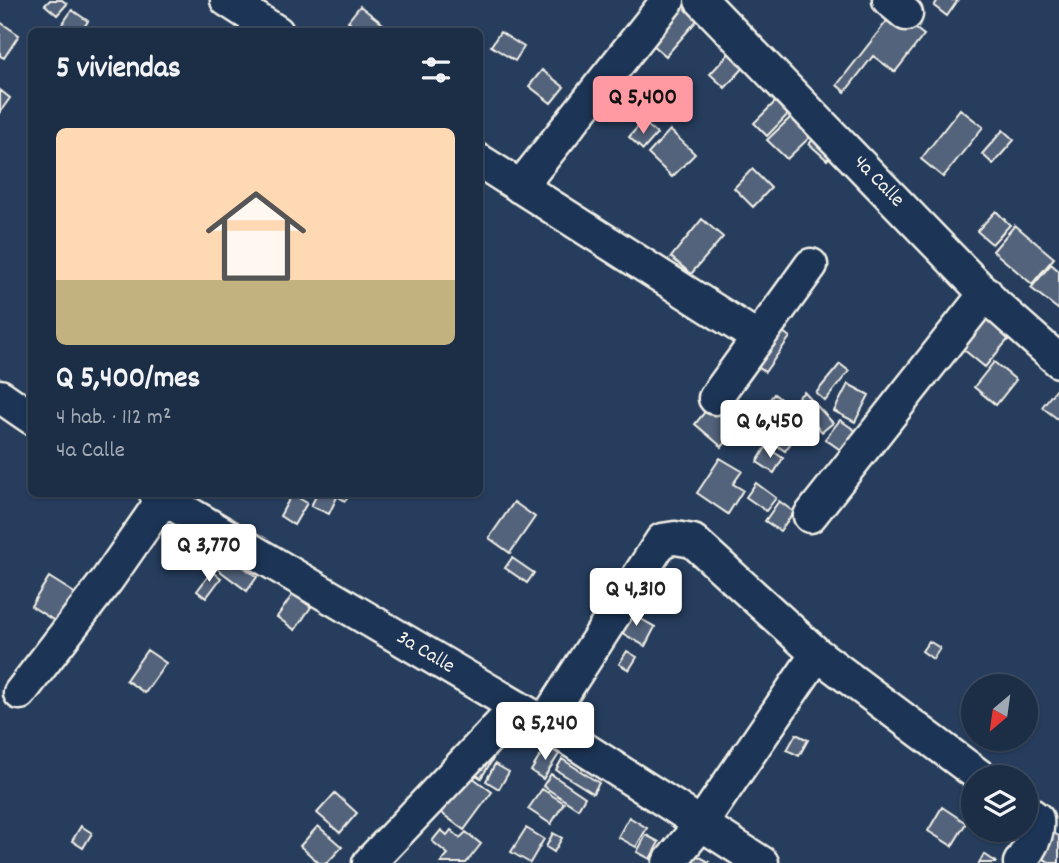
<!DOCTYPE html>
<html lang="es">
<head>
<meta charset="utf-8">
<style>
	body { margin:0; font-family:Dekko,sans-serif; background:#293a51; color:#f1f3f6; height:100vh; display:flex; flex-direction:column; font-size:26px; white-space:nowrap }
	* { box-sizing:border-box; margin:0 }
	p { font-size:23px; color:#a0a8b3 }
	.icon { flex:none; width:38px; height:38px; fill:none; stroke:currentColor; stroke-width:2; stroke-linecap:round; stroke-linejoin:round }
	.map { position:relative; flex:1; overflow:hidden }
	.side { position:absolute; left:28px; top:28px; width:455px; height:469px; display:flex; flex-direction:column; background:#1c2e46; border-radius:10px; box-shadow:0 2px 5px #0004,0 0 0 2px #3a4a5f }
	.side>* { flex:none }
	.needle { width:46px; rotate:209deg }
	.fabs { position:absolute; left:961px; top:674px; display:grid; gap:14px }
	.fabs a { display:grid; place-items:center; width:77px; height:77px; border-radius:50%; background:#1c2e46; box-shadow:0 2px 5px #0004,0 0 0 2px #3a4a5f; font-size:35px }
	.price { position:absolute; translate:-50% -60px; padding:0 16px; border-radius:7px; background:#fff; color:#222; font-size:23px; line-height:46px; filter:drop-shadow(0 2px 4px #0008) }
	.price::after { content:''; position:absolute; left:50%; top:42px; width:21px; height:16px; margin-left:-10px; background:inherit; clip-path:polygon(0 0,100% 0,50% 100%) }
	.price.current { background:#ff9aa2; color:#111 }
	ul { padding:0; list-style:none }
	li { display:grid; align-content:center; gap:14px; height:371px; padding:0 28px }
	li+li { border-top:2px solid #3a4a5f }
	li span { display:grid; place-items:center; height:217px; border-radius:10px; color:#555 }
	li>.icon { margin-inline-start:auto }
	span .icon { width:126px; height:126px; fill:#fffc; stroke-width:1 }
	li b { font-size:30px }
	h2 { display:flex; justify-content:space-between; align-items:center; height:84px; padding:0 28px; font-size:30px }
	.map>svg:first-child { display:block }
	.building { fill:#52647b; stroke:#f4f1e8; stroke-width:2 }
	.lines { fill:none; stroke-linecap:round; stroke-linejoin:round }
	.minor-casing { stroke:#f4f1e8; stroke-width:37 }
	.minor { stroke:#1d3557; stroke-width:32 }
	.labels { text-anchor:middle; dominant-baseline:central; stroke-width:6; stroke-linejoin:round; paint-order:stroke }
	.street-label { font-size:21px; fill:#f4f1e8; stroke:#1d3557 }
</style>
</head>
<body>
<div class="map">
<svg width="1059" height="863" viewBox="0 0 1059 863">
	<rect width="100%" height="100%" fill="#263d5d"/>
	<filter id="ink" filterUnits="userSpaceOnUse"><feTurbulence type="fractalNoise" baseFrequency=".0143" numOctaves="2"/><feDisplacementMap in="SourceGraphic" scale="14" xChannelSelector="R" yChannelSelector="G"/><feConvolveMatrix kernelMatrix="1 2 1 2 8 2 1 2 1" color-interpolation-filters="sRGB"/></filter>
	<g filter="url(#ink)">
		<path class="building" d="M50 0H62L67 4 57 15 45 5Z
			M678 0 699 18 666 56 645 38Z
			M938 0H958L947 16 934 6Z
			M360 6 383 24 377 32H361L348 21Z
			M72 10 88 21 81 32H57Z
			M894 12 924 35 895 72 873 56 845 92 837 85Z
			M0 22 19 35 4 58 0 56Z
			M500 32 524 47 515 61 491 46Z
			M735 47 750 61 725 88 710 74Z
			M542 70 564 87 551 103 529 86Z
			M0 90 10 98 0 112Z
			M781 96 794 108 767 136 754 123Z
			M960 109 983 127 943 177 921 159Z
			M791 117 810 137 787 159 767 140Z
			M643 121 657 134 643 150 629 137Z
			M670 130 695 154 672 177 648 154Z
			M1003 130 1014 140 993 164 982 154Z
			M818 134 836 150 827 160 809 144Z
			M752 169 771 188 753 207 734 188Z
			M996 211 1010 225 992 244 977 231Z
			M702 219 723 237 691 274 671 257Z
			M1015 225 1054 258 1032 284 993 251Z
			M1051 264 1059 271V310L1031 288Z
			M980 310 1011 336 985 367 953 341Z
			M773 325 790 337 765 372 748 360Z
			M994 362 1016 380 996 405 974 387Z
			M840 364 849 371 825 401 816 393Z
			M848 384 869 395 855 422 834 411Z
			M1057 388 1059 390V420L1042 407Z
			M804 392 833 423 822 432 793 402Z
			M774 394 790 406 779 420 763 408Z
			M712 403 739 426 722 447 695 424Z
			M757 408 776 421 765 436 746 423Z
			M784 419 800 430 785 451 769 440Z
			M840 420 856 431 842 451 825 439Z
			M766 447 783 458 774 473 757 462Z
			M720 458 742 471 733 484 743 490 728 514 697 493Z
			M756 483 776 498 766 511 746 497Z
			M292 494 307 503 294 525 280 516Z
			M317 494H329L337 497 329 514 311 506Z
			M334 494H351L345 501Z
			M779 501 794 512 780 531 765 521Z
			M514 502 535 517 510 553 489 538Z
			M222 551 257 577 247 591 212 565Z
			M512 558 534 573 527 583 505 568Z
			M212 571 221 578 206 598 197 591Z
			M49 577 76 594 58 623 31 606Z
			M293 594 311 607 295 630 277 617Z
			M627 611 655 627 645 646 617 630Z
			M929 641 940 648 933 659 922 651Z
			M147 650 166 663 145 693 126 680Z
			M627 651 637 657 629 670 619 664Z
			M796 734 808 740 799 756 787 750Z
			M546 746 559 754 543 779 531 771Z
			M477 750 493 759 481 778 465 768Z
			M562 759 599 783 593 793 556 770Z
			M495 764 509 772 499 789 486 781Z
			M460 768 492 792 464 830 432 806Z
			M551 774 585 797 578 809 543 786Z
			M542 789 564 803 551 824 528 809Z
			M335 793 357 813 340 833 317 813Z
			M942 807 966 823 952 846 928 831Z
			M629 817 647 828 636 847 618 837Z
			M81 826 92 833 83 848 72 841Z
			M318 826 342 847 327 863H319L300 846Z
			M526 828 544 839 530 863 511 852Z
			M441 830 447 835 451 830 460 838 466 832 481 844 466 863H440L448 854 432 841Z
			M1050 831 1059 836V863H1051L1036 855Z
			M553 833 562 838 554 852 546 847Z
			M646 835 659 842 650 859 637 852Z
			M687 850 709 862 708 863H680Z
			M984 854 996 862V863H979Z"/>
		<g class="lines">
			<defs>
				<path id="minor" d="M227 0 277 32
					M701 0 996 305 1059 361
					M889 0 906 14
					M480 161 758 338
					M520 187 668 0
					M0 396 32 418
					M715 398 811 265
					M156 494 544 723 762 863
					M810 516 986 293
					M20 693 107 580 164 498
					M544 723 662 540 675 538 693 541 817 654 981 777
					M369 863 517 707
					M669 863 701 824 817 654
					M1020 863C1029 848 1039 837 1037 819L1026 811"/>
			</defs>
			<use href="#minor" class="minor-casing"/>
			<use href="#minor" class="minor"/>
		</g>
	</g>
	<g class="labels">
		<g class="street-label">
			<text transform="translate(878 182) rotate(46)">4a Calle</text>
			<text transform="translate(425 653) rotate(31)">3a Calle</text>
		</g>
	</g>
</svg>
<div class="fabs">
<a><svg class="needle" viewBox="-14 -14 28 28"><path d="M0-13l5 13h-10z" fill="#e53935"/><path d="M0 13l5-13h-10z" fill="#a0a8b3"/></svg></a>
<a><svg class="icon" aria-label="layers" viewBox="0 0 24 24"><path d="M12 4l9 5-9 5-9-5zM3 14l9 5 9-5"/></svg></a>
</div>
<b class="price current" style="left:643px;top:136px">Q 5,400</b>
<b class="price" style="left:770px;top:460px">Q 6,450</b>
<b class="price" style="left:209px;top:584px">Q 3,770</b>
<b class="price" style="left:636px;top:628px">Q 4,310</b>
<b class="price" style="left:545px;top:762px">Q 5,240</b>
<section class="side">
<h2>5 viviendas<svg class="icon" aria-label="filters" viewBox="0 0 24 24"><path d="M4 7h16M4 17h16"/><circle cx="9" cy="7" r="2"/><circle cx="15" cy="17" r="2"/></svg></h2>
<ul>
<li><span style="background:linear-gradient(#ffd9b3 70%,#c2b280 0)"><svg class="icon" aria-label="home" viewBox="0 0 24 24"><path d="M3 11l9-7 9 7M6 9v11h12V9"/></svg></span><div><b>Q 5,400/mes</b><p>4 hab. · 112 m²</p><p>4a Calle</p></div></li>
</ul>
</section>
</div>
</body>
</html>
